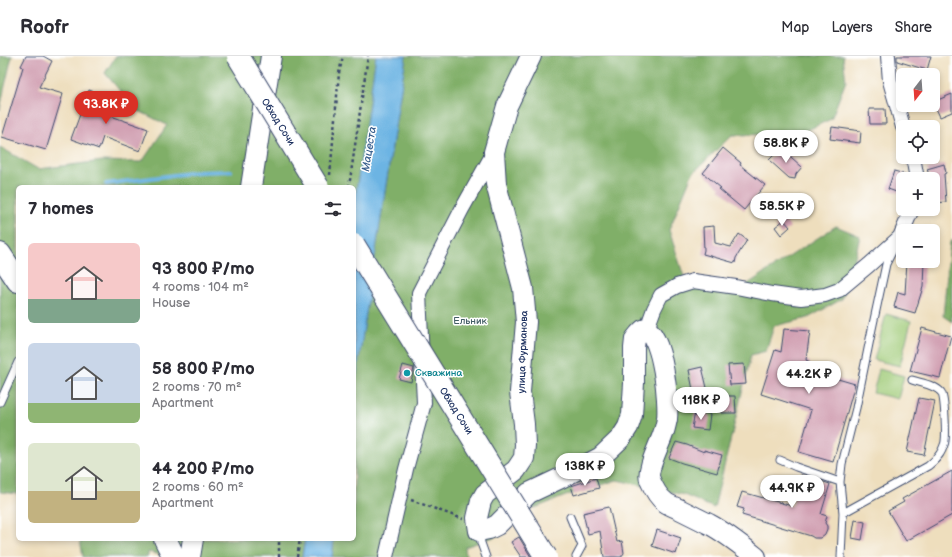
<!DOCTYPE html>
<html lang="en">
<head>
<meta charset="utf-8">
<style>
	body { margin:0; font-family:"Balsamiq Sans",sans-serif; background:#f2f2f3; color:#2b2b33; height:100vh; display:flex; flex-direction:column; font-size:15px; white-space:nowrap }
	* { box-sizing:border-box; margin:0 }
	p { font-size:13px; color:#7c7c81 }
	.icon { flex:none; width:22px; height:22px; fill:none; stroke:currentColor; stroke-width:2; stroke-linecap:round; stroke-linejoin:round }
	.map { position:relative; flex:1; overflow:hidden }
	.sheet { position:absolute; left:16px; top:129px; width:340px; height:356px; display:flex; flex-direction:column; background:#fff; border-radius:6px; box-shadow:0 2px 6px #0003 }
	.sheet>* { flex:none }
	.needle { width:26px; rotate:197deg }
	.fabs { position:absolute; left:896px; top:12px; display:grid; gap:8px }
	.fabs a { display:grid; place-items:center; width:44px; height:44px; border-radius:6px; background:#fff; box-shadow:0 2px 6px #0003; font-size:20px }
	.price { position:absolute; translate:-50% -34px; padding:0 9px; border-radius:14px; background:#fff; color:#222; font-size:13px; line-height:26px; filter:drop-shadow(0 1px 2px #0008) }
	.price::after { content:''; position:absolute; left:50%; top:24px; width:12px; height:9px; margin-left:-6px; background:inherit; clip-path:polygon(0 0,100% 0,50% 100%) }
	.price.current { background:#d93025; color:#fff }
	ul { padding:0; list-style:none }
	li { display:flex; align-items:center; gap:12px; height:100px; padding:0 12px }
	li span { display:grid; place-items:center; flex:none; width:112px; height:80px; border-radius:6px; color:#555 }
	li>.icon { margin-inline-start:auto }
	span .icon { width:48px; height:48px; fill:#fffc; stroke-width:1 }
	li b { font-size:17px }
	h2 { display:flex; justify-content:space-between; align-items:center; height:48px; padding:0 12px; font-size:17px }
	header { display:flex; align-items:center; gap:24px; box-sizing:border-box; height:56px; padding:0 20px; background:#fff; border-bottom:1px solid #e1e1e2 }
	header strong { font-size:19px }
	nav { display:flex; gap:22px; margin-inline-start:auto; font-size:14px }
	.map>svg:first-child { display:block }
	.green { fill:#a0cb78; stroke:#5e7d6b }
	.forest { fill:#80af68; stroke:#4e6f63 }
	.water { fill:#6cb4e3; stroke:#4472a0 }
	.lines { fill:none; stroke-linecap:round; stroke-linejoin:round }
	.stream { stroke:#6cb4e3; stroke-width:4 }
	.building { fill:#d2a1b3 }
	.lane-casing { stroke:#3b496c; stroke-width:9 }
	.street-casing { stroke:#3b496c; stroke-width:16 }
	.secondary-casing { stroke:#3b496c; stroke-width:22 }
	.highway-casing { stroke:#3b496c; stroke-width:24 }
	.path { stroke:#3b496c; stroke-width:2.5; stroke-dasharray:3 3; stroke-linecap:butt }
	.lane { stroke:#fff; stroke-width:7 }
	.street { stroke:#fff; stroke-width:14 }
	.secondary { stroke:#fff; stroke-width:20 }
	.highway { stroke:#fff; stroke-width:22 }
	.highway-bridge-casing { stroke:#3b496c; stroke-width:24; stroke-linecap:butt }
	.highway-bridge { stroke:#fff; stroke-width:22 }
	.culture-dot { fill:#0f9aa8; stroke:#fff; stroke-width:1.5 }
	.labels { text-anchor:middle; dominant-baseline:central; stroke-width:3; stroke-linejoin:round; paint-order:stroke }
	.street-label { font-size:10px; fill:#1b2f5e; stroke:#fff }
	.park-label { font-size:10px; fill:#435e66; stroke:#fff }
	.culture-label { font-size:10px; fill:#0d838f; stroke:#fff; text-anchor:start }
	.water-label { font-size:11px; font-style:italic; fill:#375e8d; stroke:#fff }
</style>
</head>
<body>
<header>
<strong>Roofr</strong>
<nav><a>Map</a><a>Layers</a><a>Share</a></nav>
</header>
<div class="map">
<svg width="952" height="501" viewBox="0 0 952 501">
	<rect width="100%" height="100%" fill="#fff"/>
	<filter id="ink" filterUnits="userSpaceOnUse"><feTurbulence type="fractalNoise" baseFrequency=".025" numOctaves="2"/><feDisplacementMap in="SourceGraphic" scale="8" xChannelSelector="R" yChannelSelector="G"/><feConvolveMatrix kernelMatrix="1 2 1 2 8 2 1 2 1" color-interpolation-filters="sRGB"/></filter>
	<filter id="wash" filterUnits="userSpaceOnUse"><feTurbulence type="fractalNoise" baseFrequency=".012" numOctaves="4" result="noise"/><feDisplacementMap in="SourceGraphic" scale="16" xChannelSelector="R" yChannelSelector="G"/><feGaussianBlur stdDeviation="0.9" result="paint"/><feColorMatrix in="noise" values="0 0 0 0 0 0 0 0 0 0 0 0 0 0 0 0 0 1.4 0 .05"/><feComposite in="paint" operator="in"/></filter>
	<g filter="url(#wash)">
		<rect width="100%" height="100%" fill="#eedebd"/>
		<path class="green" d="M886 258 911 265 900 310 874 304Z
			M879 313 904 320 898 343 873 337Z"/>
		<path class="forest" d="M0 0H12L4 34 0 54Z
			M116 0H376L354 150V131H18V438L0 436V91L38 113 102 105 142 106 167 69 135 53 105 17Z
			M406 0H843L846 25 831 63 799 78 732 79 692 118 669 174 686 227 737 235 836 170 860 180 852 214 842 243 808 262 774 270 766 295 751 299 714 452 684 439 617 424 571 438 532 453 500 479 465 491 466 501H332L334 483H354V335Z
			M952 184V266L943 260 950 186Z
			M80 483H305L302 501H170L148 496V501H83Z"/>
		<path class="water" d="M376 0H406L354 335V150Z
			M305 483H334L332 501H302Z"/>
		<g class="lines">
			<path class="stream" d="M106 128 197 116 231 115"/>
		</g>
		<g id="blocks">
			<path class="building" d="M26 0H43L52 5 39 31 63 38 46 94 2 81 23 11 21 10Z
				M897 0H931L927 14 897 5Z
				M89 34 117 44 111 60 148 73 140 95 103 81 99 93 71 83Z
				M952 38V56L940 61 933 46Z
				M869 53H885L886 68H870Z
				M832 71 861 75 860 87 830 83Z
				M723 92 741 107 740 109 765 129 744 154 719 133 721 132 703 117Z
				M781 92 802 111 796 118 795 123 789 122 769 104Z
				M944 108 946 117 944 118 946 146 935 147 933 123V121L930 122 927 113Z
				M894 115 905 118 899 137 888 133Z
				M784 164 790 171 781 179 775 171Z
				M714 170 715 187 731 191 739 178 747 184 736 202 735 207 703 198 704 194 703 171Z
				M907 205H924L923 231 915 257 894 251 898 236 905 238Z
				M922 272 951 280 940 322 910 315Z
				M784 273 810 275 806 304 810 306 807 314 855 328 833 406 799 396 811 354 761 338 775 294 781 296Z
				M744 308 746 328 730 329 728 309Z
				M403 309 414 312 411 326 399 323Z
				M702 311 708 336 694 339 689 314Z
				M720 340H735L736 357H721Z
				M919 342 935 345 924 399 907 396Z
				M695 356 710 358 708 374 692 372Z
				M676 386 687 389 704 396V394L722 399 717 417 682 407 669 402Z
				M952 415V459L906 485 888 455 904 446 902 443Z
				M801 419 830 428 821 458 827 460 825 467 827 470V473L825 478 820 482H814L811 480 742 459 744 453 737 451 742 436 792 450Z
				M596 422 599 432 574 439 571 430Z
				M609 451 617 486 622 485 624 497 621 501H604L600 475 588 478 583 457Z
				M855 464 865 466 862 484 852 482Z
				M657 474 681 482 676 498 652 490Z
				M519 481 531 501H521L511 486Z"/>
		</g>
	</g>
	<g filter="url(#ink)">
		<use href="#blocks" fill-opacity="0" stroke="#3b496c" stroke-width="1"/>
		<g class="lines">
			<defs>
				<path id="lane" d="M0 346 18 306
					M780 404 796 411 840 426
					M843 457 928 410C934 405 939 401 942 394 943 391 945 388 945 385 946 378 945 341 941 336 935 329 921 327 912 324
					M570 461 582 490 576 501
					M480 477 481 487 486 501
					M841 501 843 457 840 426 842 408 856 352 872 273 886 208 895 190"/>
				<path id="street" d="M888 0 890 25 903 71
					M913 101 917 123
					M648 274 650 264 654 253 661 239 677 230 693 225 736 231 772 238 801 242 825 239 839 234 869 209 900 181 912 153
					M386 501 406 413 424 347 419 237 462 153 494 96"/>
				<path id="secondary" d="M531 0 507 50 494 96 496 128 523 232 526 266 520 336 524 368 525 389 524 402 516 414 485 438 481 445 477 462 479 475 489 473 497 469 529 437 563 421 601 401 621 382 628 371 632 359 634 327V292L635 283 639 278 643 274 646 273C663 281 669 346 667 363 666 368 665 373 663 378 660 388 646 414 650 424 653 431 658 441 665 446 669 449 674 451 679 453 689 458 699 463 709 468 726 477 741 489 756 501
					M251 131 271 0
					M190 501 193 483"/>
				<path id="highway" d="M0 198 18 225
					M165 483 174 501"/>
			</defs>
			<use href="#lane" class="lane-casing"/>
			<use href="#street" class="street-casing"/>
			<use href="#secondary" class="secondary-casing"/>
			<use href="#highway" class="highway-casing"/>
			<path class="path" d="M330 119 339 17 343 0
				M349 131 368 0
				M411 444 463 463
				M279 501V483
				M297 501 300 483"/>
			<use href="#lane" class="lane"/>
			<use href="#street" class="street"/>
			<use href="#secondary" class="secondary"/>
			<use href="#highway" class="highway"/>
			<defs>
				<path id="highway-bridge" d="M238 0 318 131
					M354 189 546 501"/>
			</defs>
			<use href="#highway-bridge" class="highway-bridge-casing"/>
			<use href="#highway-bridge" class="highway-bridge"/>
		</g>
	</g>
	<circle class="culture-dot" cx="407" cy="317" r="4"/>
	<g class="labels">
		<g class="street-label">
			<text transform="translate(278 66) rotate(58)">Обход Сочи</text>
			<text transform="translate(523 296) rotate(-88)">улица Фурманова</text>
			<text transform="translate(456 355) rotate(58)">Обход Сочи</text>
		</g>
		<g class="park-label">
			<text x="470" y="265">Ельник</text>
		</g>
		<g class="culture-label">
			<text x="415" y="317">Скважина</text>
		</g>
		<g class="water-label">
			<text transform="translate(369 93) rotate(-81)">Мацеста</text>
		</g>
	</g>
</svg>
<div class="fabs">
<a><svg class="needle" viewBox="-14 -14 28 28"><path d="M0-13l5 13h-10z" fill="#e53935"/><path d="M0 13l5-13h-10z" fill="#7c7c81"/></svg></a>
<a><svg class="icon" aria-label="locate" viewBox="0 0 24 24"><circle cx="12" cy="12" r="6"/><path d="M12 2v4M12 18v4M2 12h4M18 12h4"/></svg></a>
<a>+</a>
<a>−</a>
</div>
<b class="price current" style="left:106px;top:69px">93.8K ₽</b>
<b class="price" style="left:786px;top:108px">58.8K ₽</b>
<b class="price" style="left:782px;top:171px">58.5K ₽</b>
<b class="price" style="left:809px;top:339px">44.2K ₽</b>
<b class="price" style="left:701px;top:365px">118K ₽</b>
<b class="price" style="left:585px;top:431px">138K ₽</b>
<b class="price" style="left:792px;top:453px">44.9K ₽</b>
<section class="sheet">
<h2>7 homes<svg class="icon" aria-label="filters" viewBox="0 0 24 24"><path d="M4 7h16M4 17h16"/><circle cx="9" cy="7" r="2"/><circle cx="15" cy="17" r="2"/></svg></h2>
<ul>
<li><span style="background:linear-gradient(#f6c9c9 70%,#7fa58c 0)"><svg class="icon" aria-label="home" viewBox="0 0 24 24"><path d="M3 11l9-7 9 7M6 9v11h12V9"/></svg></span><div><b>93 800 ₽/mo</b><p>4 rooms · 104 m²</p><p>House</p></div></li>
<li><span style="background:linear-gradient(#c9d6e8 75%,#8fb573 0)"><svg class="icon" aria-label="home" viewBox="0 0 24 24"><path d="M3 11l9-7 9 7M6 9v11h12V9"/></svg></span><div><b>58 800 ₽/mo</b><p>2 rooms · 70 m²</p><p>Apartment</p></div></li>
<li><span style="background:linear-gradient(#dfe7d0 60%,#c2b280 0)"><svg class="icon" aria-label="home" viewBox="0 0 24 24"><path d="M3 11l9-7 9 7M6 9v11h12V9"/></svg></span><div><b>44 200 ₽/mo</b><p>2 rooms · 60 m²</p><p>Apartment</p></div></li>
</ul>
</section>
</div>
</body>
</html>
